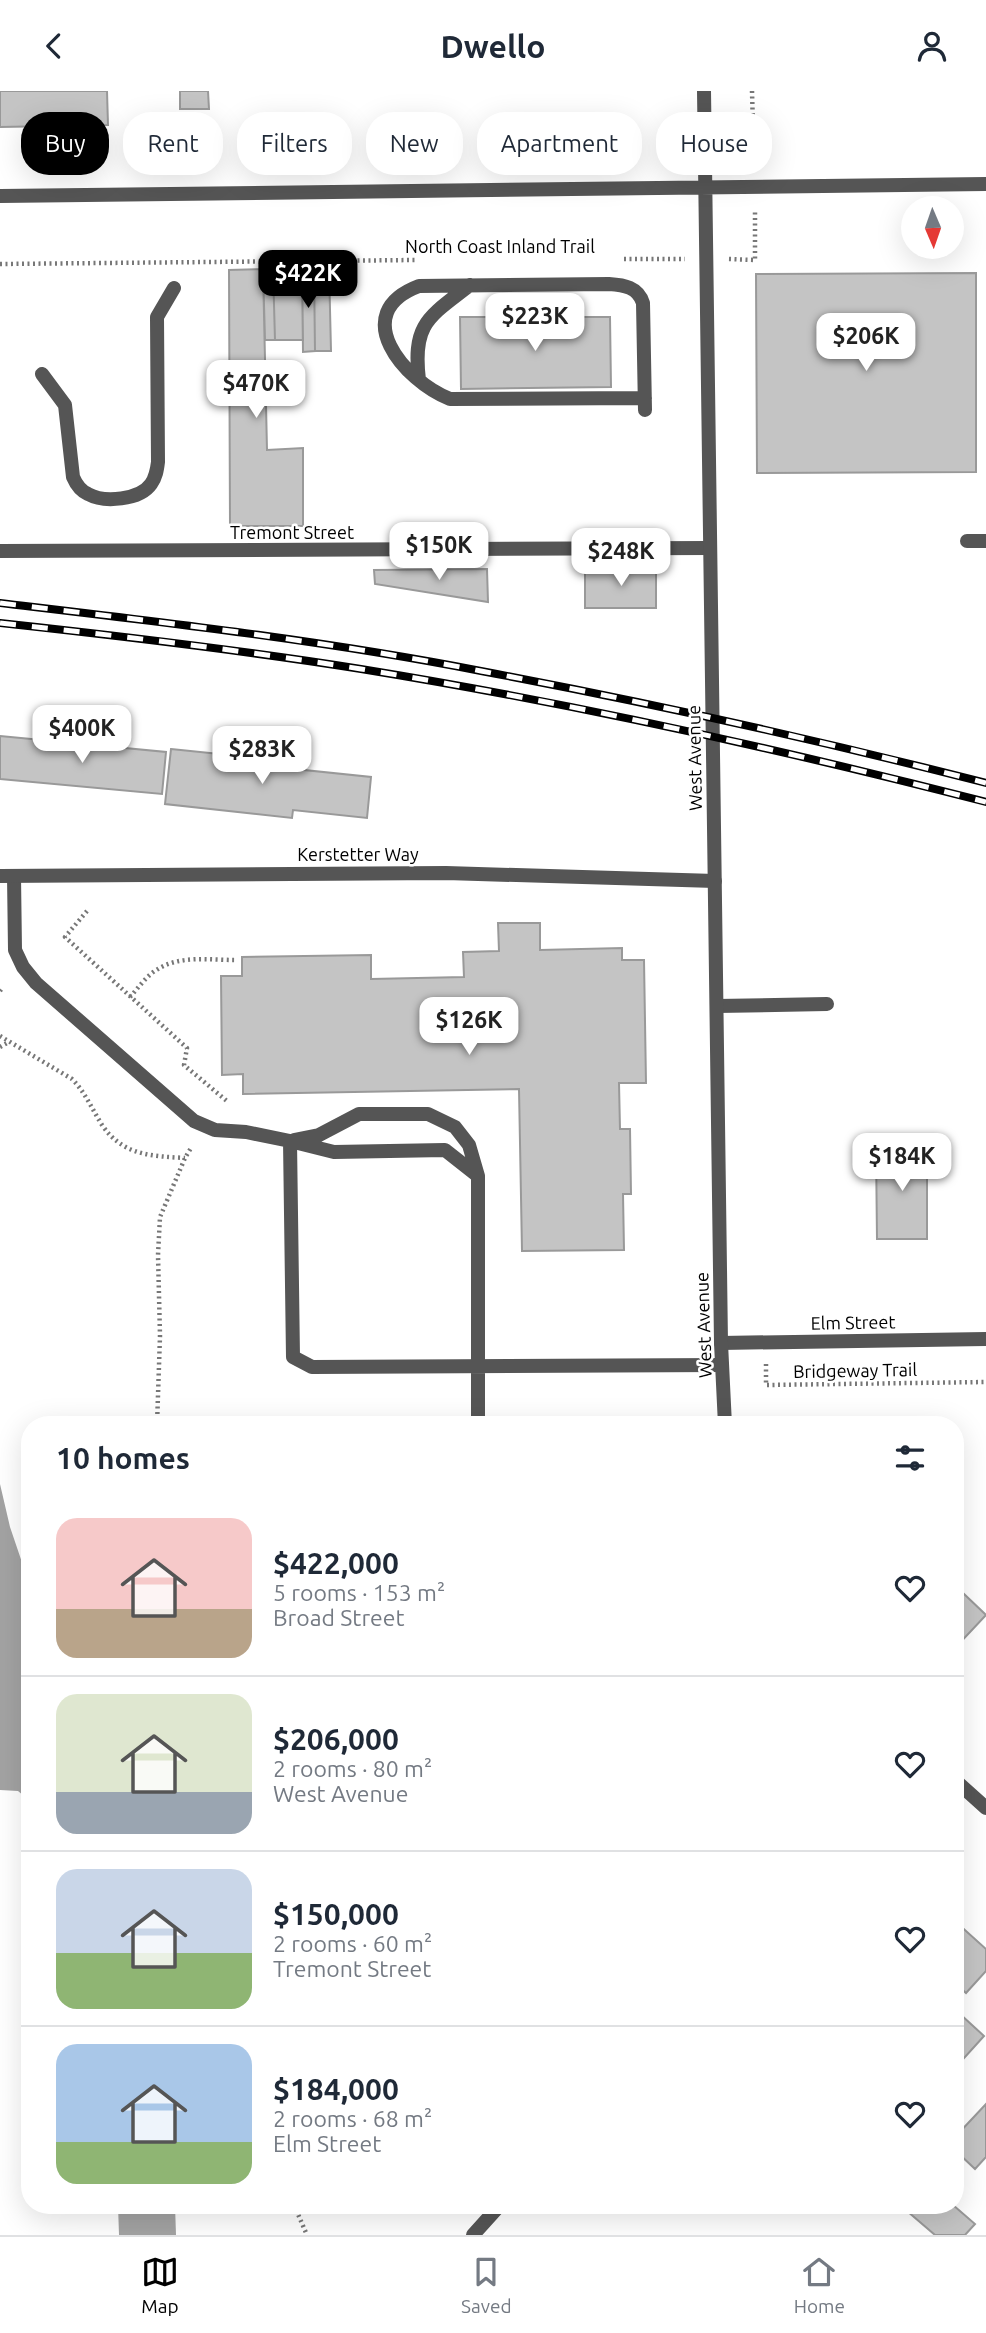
<!DOCTYPE html>
<html lang="en">
<head>
<meta charset="utf-8">
<style>
	body { margin:0; font-family:Ubuntu,sans-serif; background:#f6f6f7; color:#1f2937; height:100vh; display:flex; flex-direction:column; font-size:26px; white-space:nowrap }
	* { box-sizing:border-box; margin:0 }
	p { font-size:23px; color:#747a83 }
	.icon { flex:none; width:38px; height:38px; fill:none; stroke:currentColor; stroke-width:2; stroke-linecap:round; stroke-linejoin:round }
	.map { position:relative; flex:1; overflow:hidden }
	.side { position:absolute; left:21px; top:1325px; width:943px; height:798px; display:flex; flex-direction:column; background:#fff; border-radius:28px; box-shadow:0 7px 28px #0002 }
	.side>* { flex:none }
	.banner { position:absolute; left:21px; top:21px; width:945px; height:63px; display:flex; gap:14px }
	.needle { width:46px; rotate:178deg }
	.buttons { position:absolute; left:901px; top:105px; display:grid; gap:14px }
	.buttons a { display:grid; place-items:center; width:63px; height:63px; border-radius:50%; background:#fff; box-shadow:0 7px 28px #0002; font-size:35px }
	.price { position:absolute; translate:-50% -60px; padding:0 16px; border-radius:14px; background:#fff; color:#222; font-size:23px; line-height:46px; filter:drop-shadow(0 2px 4px #0008) }
	.price::after { content:''; position:absolute; left:50%; top:42px; width:21px; height:16px; margin-left:-10px; background:inherit; clip-path:polygon(0 0,100% 0,50% 100%) }
	.price.active { background:#000; color:#fff }
	ul { padding:0; list-style:none }
	li { display:flex; align-items:center; gap:21px; height:175px; padding:0 35px }
	li+li { border-top:2px solid #e0e1e3 }
	li span { display:grid; place-items:center; flex:none; width:196px; height:140px; border-radius:21px; color:#555 }
	li>.icon { margin-inline-start:auto }
	span .icon { width:84px; height:84px; fill:#fffc; stroke-width:1 }
	li b { font-size:30px }
	h2 { display:flex; justify-content:space-between; align-items:center; height:84px; padding:0 35px; font-size:30px }
	.pill { padding:0 24px; border-radius:28px; background:#fff; box-shadow:0 7px 28px #0002; font-size:24px; line-height:63px }
	.pill.active { background:#000; color:#fff }
	header { display:flex; justify-content:space-between; align-items:center; height:91px; padding:0 35px; background:#fff; font-size:32px; font-weight:600 }
	.tabs { display:flex; justify-content:space-around; align-items:center; height:98px; border-top:2px solid #e0e1e3; background:#fff; font-size:19px; color:#747a83 }
	.tabs a { display:grid; justify-items:center; gap:4px }
	.tabs .active { color:#000 }
	.map>svg:first-child { display:block }
	.water { fill:#a3a3a3 }
	.building { fill:#c4c4c4; stroke:#999; stroke-width:2 }
	.lines { fill:none; stroke-linecap:round; stroke-linejoin:round }
	.path { stroke:#777; stroke-width:4.5; stroke-dasharray:2 3.5; stroke-linecap:butt }
	.service { stroke:#555; stroke-width:14 }
	.minor { stroke:#555; stroke-width:14 }
	.tertiary { stroke:#555; stroke-width:14 }
	.rail-casing { stroke:#000; stroke-width:8 }
	.rail { stroke:#fff; stroke-width:5; stroke-dasharray:16; stroke-linecap:butt }
	.labels { text-anchor:middle; dominant-baseline:central; stroke-width:5; stroke-linejoin:round; paint-order:stroke }
	.street-label { font-size:18px; fill:#000; stroke:#fff }
</style>
</head>
<body>
<header><svg class="icon" aria-label="back" viewBox="0 0 24 24"><path d="M15 5l-7 7 7 7"/></svg>Dwello<svg class="icon" aria-label="person" viewBox="0 0 24 24"><circle cx="12" cy="8" r="4"/><path d="M4 21q1-7 8-7t8 7"/></svg></header>
<div class="map">
<svg width="986" height="2144" viewBox="0 0 986 2144">
	<rect width="100%" height="100%" fill="#fff"/>
	<path class="water" d="M0 1393 10 1436 30 1495V1710L18 1700 0 1699Z
		M118 2114H175L176 2144H119Z"/>
	<path class="building" d="M0 0H107L108 34 0 36Z
		M180 0H208L209 18H180Z
		M314 177H329L331 260H315Z
		M314 177 315 260 303 261 302 178Z
		M263 178H273L275 249H265Z
		M263 178 267 359 303 357V435H230L229 179Z
		M273 178H302L303 249H275Z
		M976 182V381L757 382 756 183Z
		M460 226H610L611 296 461 298Z
		M656 476V517H585V477Z
		M487 478 488 511 375 493 374 479Z
		M0 645 166 661 162 703 0 688Z
		M171 658 296 671 295 678 371 686 367 727 293 719 292 727 165 713Z
		M498 832H540V859L622 857V869H644L646 992H619L620 1038H630L631 1103H623L624 1159 522 1160 519 998 243 1003V983L222 984 221 885H242V866L371 864V888L464 886 463 861 499 860Z
		M927 1056V1148H877L876 1057Z
		M963 1502 986 1524 956 1556V1510Z
		M956 1831 986 1858V1880L966 1902 956 1893Z
		M960 1923 984 1945 956 1976V1928Z
		M986 2013V2066L975 2078 956 2060V2045Z
		M900 2114H953L975 2133 965 2144H935Z"/>
	<g class="lines">
		<path class="path" d="M752 0 754 73
			M624 168H685
			M729 168 755 169V120
			M0 173 416 169
			M87 820 65 846 187 957 184 974 228 1011
			M0 900 3 896
			M130 906C139 896 147 884 158 878 180 864 211 869 235 869
			M0 945 72 988C85 1001 92 1018 102 1034 123 1065 152 1065 185 1067
			M0 956 9 951
			M766 1273V1294L986 1291
			M157 1334 160 1245 158 1164 160 1126 185 1067 191 1057
			M294 2114 307 2144"/>
		<path class="service" d="M42 283 65 314 73 386C76 393 81 400 88 403 104 412 140 409 151 393 156 386 157 379 158 371L157 226 174 197
			M419 289C412 232 429 226 470 194
			M645 307 450 308C404 290 347 222 419 195L609 193C624 194 638 196 643 212L645 319
			M14 785 15 859 23 876 36 892 194 1030 215 1039 246 1041 290 1050 293 1266 312 1276 722 1274
			M717 915 827 913
			M294 1049 319 1044 359 1023H428L455 1036 469 1054 478 1085
			M290 1050 334 1061 445 1059 478 1085V1334"/>
		<path class="minor" d="M967 450H986
			M0 460 710 457
			M0 785 446 782 715 790
			M721 1252 986 1248
			M473 2144 500 2114"/>
		<path class="tertiary" d="M704 0 721 1252 725 1334
			M0 105 986 93
			M956 1690 986 1717"/>
		<defs>
			<path id="rail" d="M0 512C161 531 322 549 481 580 651 612 819 649 986 692
				M0 532C121 545 241 559 361 578 571 612 780 658 986 711"/>
		</defs>
		<use href="#rail" class="rail-casing"/>
		<use href="#rail" class="rail"/>
	</g>
	<g class="labels">
		<g class="street-label">
			<text x="500" y="155">North Coast Inland Trail</text>
			<text x="292" y="441">Tremont Street</text>
			<text transform="translate(694 667) rotate(-91)">West Avenue</text>
			<text x="358" y="763">Kerstetter Way</text>
			<text transform="translate(853 1231) rotate(-1)">Elm Street</text>
			<text transform="translate(703 1234) rotate(-92)">West Avenue</text>
			<text transform="translate(855 1279) rotate(-1)">Bridgeway Trail</text>
		</g>
	</g>
</svg>
<div class="buttons">
<a><svg class="needle" viewBox="-14 -14 28 28"><path d="M0-13l5 13h-10z" fill="#e53935"/><path d="M0 13l5-13h-10z" fill="#747a83"/></svg></a>
</div>
<b class="price active" style="left:308px;top:219px">$422K</b>
<b class="price" style="left:535px;top:262px">$223K</b>
<b class="price" style="left:866px;top:282px">$206K</b>
<b class="price" style="left:256px;top:329px">$470K</b>
<b class="price" style="left:439px;top:491px">$150K</b>
<b class="price" style="left:621px;top:497px">$248K</b>
<b class="price" style="left:82px;top:674px">$400K</b>
<b class="price" style="left:262px;top:695px">$283K</b>
<b class="price" style="left:469px;top:966px">$126K</b>
<b class="price" style="left:902px;top:1102px">$184K</b>
<div class="banner">
<a class="pill active">Buy</a>
<a class="pill">Rent</a>
<a class="pill">Filters</a>
<a class="pill">New</a>
<a class="pill">Apartment</a>
<a class="pill">House</a>
</div>
<section class="side">
<h2>10 homes<svg class="icon" aria-label="filters" viewBox="0 0 24 24"><path d="M4 7h16M4 17h16"/><circle cx="9" cy="7" r="2"/><circle cx="15" cy="17" r="2"/></svg></h2>
<ul>
<li><span style="background:linear-gradient(#f6c9c9 65%,#b9a48a 0)"><svg class="icon" aria-label="home" viewBox="0 0 24 24"><path d="M3 11l9-7 9 7M6 9v11h12V9"/></svg></span><div><b>$422,000</b><p>5 rooms · 153 m²</p><p>Broad Street</p></div><svg class="icon" aria-label="heart" viewBox="0 0 24 24"><path d="M12 20l-8-8c-3-5 5-10 8-4 3-6 11-1 8 4z"/></svg></li>
<li><span style="background:linear-gradient(#dfe7d0 70%,#9aa5b1 0)"><svg class="icon" aria-label="home" viewBox="0 0 24 24"><path d="M3 11l9-7 9 7M6 9v11h12V9"/></svg></span><div><b>$206,000</b><p>2 rooms · 80 m²</p><p>West Avenue</p></div><svg class="icon" aria-label="heart" viewBox="0 0 24 24"><path d="M12 20l-8-8c-3-5 5-10 8-4 3-6 11-1 8 4z"/></svg></li>
<li><span style="background:linear-gradient(#c9d6e8 60%,#8fb573 0)"><svg class="icon" aria-label="home" viewBox="0 0 24 24"><path d="M3 11l9-7 9 7M6 9v11h12V9"/></svg></span><div><b>$150,000</b><p>2 rooms · 60 m²</p><p>Tremont Street</p></div><svg class="icon" aria-label="heart" viewBox="0 0 24 24"><path d="M12 20l-8-8c-3-5 5-10 8-4 3-6 11-1 8 4z"/></svg></li>
<li><span style="background:linear-gradient(#a9c7e8 70%,#8fb573 0)"><svg class="icon" aria-label="home" viewBox="0 0 24 24"><path d="M3 11l9-7 9 7M6 9v11h12V9"/></svg></span><div><b>$184,000</b><p>2 rooms · 68 m²</p><p>Elm Street</p></div><svg class="icon" aria-label="heart" viewBox="0 0 24 24"><path d="M12 20l-8-8c-3-5 5-10 8-4 3-6 11-1 8 4z"/></svg></li>
</ul>
</section>
</div>
<nav class="tabs">
<a class="active"><svg class="icon" aria-label="map" viewBox="0 0 24 24"><path d="M3 6l6-2 6 2 6-2v14l-6 2-6-2-6 2zM9 4v14M15 6v14"/></svg>Map</a>
<a><svg class="icon" aria-label="saved" viewBox="0 0 24 24"><path d="M7 4h10v16l-5-4-5 4z"/></svg>Saved</a>
<a><svg class="icon" aria-label="home" viewBox="0 0 24 24"><path d="M3 11l9-7 9 7M6 9v11h12V9"/></svg>Home</a>
</nav>
</body>
</html>
